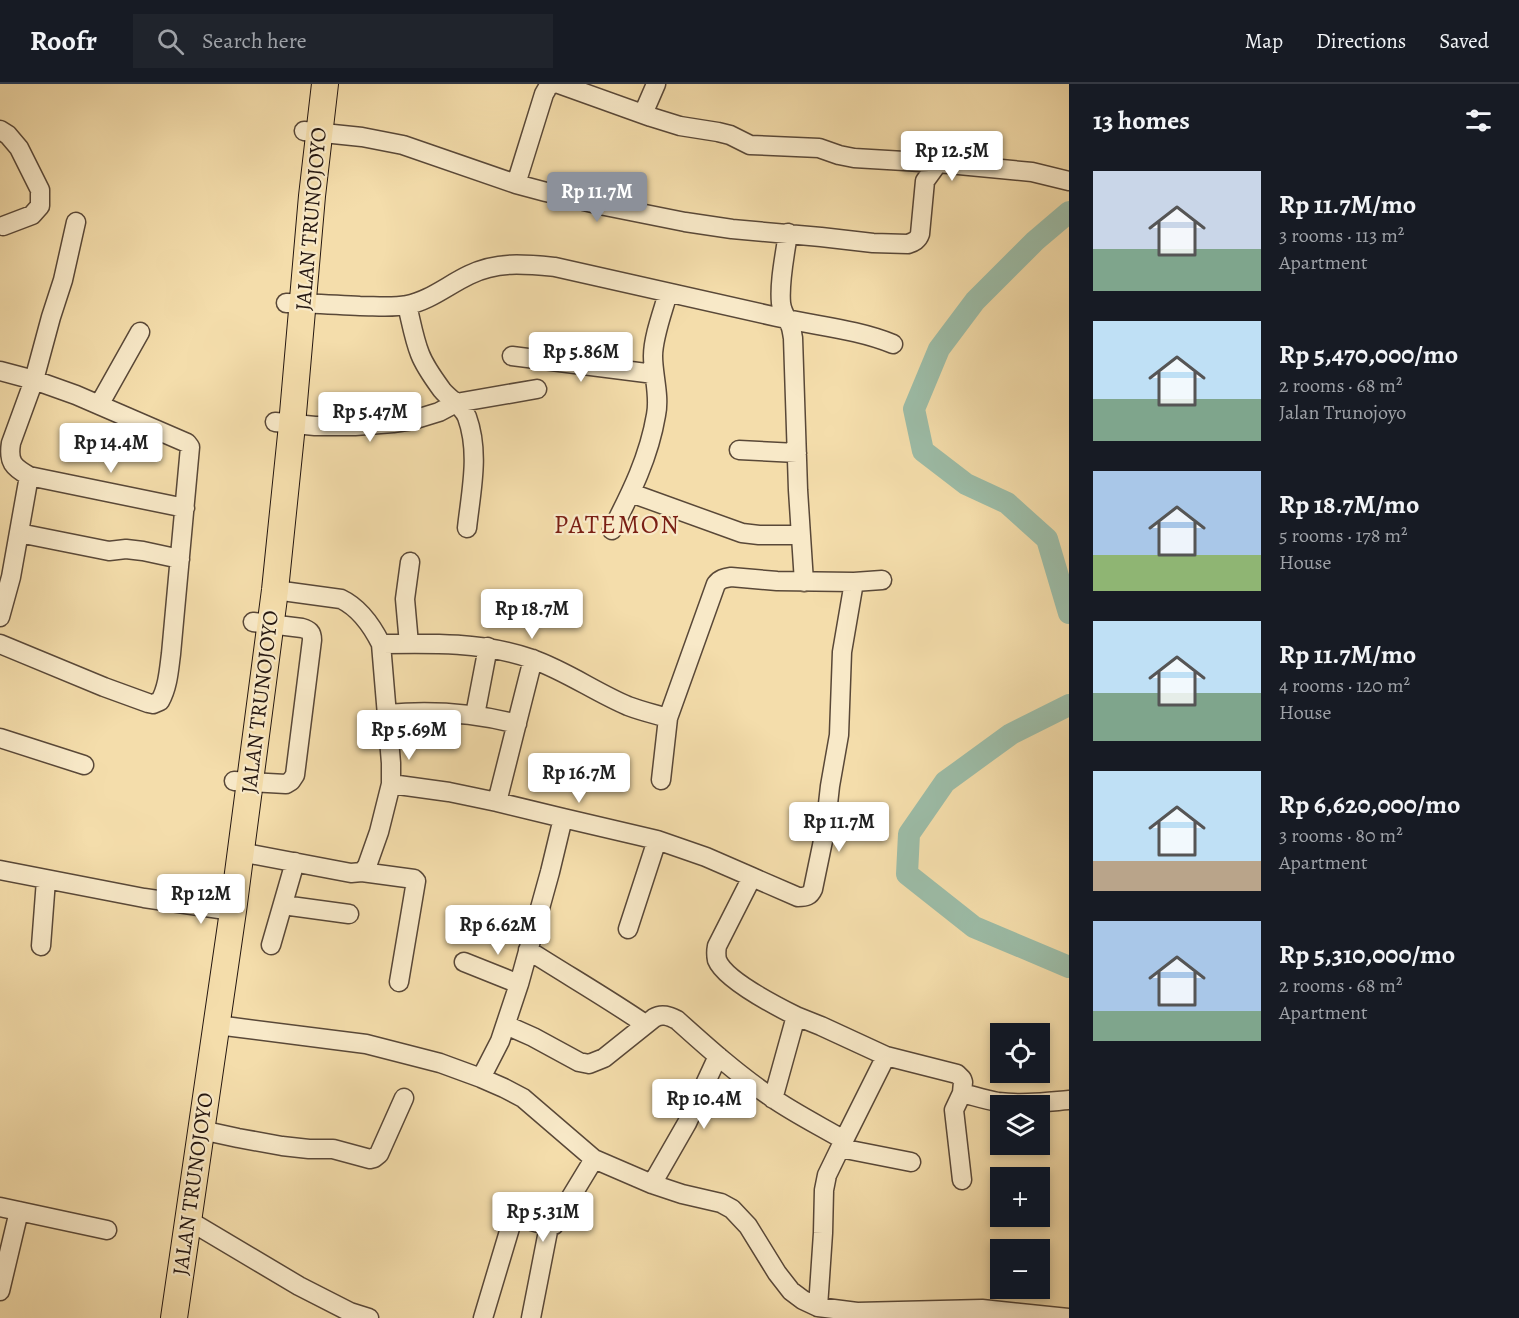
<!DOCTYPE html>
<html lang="en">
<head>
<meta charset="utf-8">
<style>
	body { margin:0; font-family:Alegreya,serif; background:#20242c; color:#f1f3f6; height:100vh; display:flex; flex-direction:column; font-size:22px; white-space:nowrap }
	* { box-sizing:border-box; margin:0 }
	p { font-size:20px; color:#9ea1a6 }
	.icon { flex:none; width:33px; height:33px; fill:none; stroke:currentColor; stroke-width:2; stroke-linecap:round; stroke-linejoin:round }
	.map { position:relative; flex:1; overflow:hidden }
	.panel { display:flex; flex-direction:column; background:#171b24; width:450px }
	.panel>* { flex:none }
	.tools { position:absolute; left:990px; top:939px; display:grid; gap:12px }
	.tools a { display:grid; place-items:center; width:60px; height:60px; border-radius:0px; background:#171b24; box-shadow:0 3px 9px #0003; font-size:30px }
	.price { position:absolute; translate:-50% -51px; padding:0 14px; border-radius:6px; background:#fff; color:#222; font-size:20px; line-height:39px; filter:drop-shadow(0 2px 3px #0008) }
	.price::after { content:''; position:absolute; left:50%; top:36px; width:18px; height:14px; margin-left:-9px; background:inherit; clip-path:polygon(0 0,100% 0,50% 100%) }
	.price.active { background:#8c9099; color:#fff }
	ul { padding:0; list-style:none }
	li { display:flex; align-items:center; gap:18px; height:150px; padding:0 24px }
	li span { display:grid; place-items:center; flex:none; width:168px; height:120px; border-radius:0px; color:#555 }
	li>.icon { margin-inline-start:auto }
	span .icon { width:72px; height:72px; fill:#fffc; stroke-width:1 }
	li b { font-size:26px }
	h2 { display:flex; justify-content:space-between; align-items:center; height:72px; padding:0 24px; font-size:26px }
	header { display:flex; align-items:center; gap:36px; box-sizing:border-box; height:84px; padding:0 30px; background:#171b24; border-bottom:2px solid #363941 }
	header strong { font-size:28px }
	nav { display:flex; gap:33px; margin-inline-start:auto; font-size:21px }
	.search { width:420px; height:54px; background:#20242c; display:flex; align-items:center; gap:15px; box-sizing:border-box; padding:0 21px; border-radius:0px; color:#9ea1a6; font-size:22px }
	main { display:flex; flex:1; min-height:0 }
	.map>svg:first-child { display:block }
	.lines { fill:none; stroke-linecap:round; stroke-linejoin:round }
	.river { stroke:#9cbca7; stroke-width:22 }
	.minor-casing { stroke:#594838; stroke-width:21 }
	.highway-casing { stroke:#251711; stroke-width:28 }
	.minor { stroke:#f8e9c8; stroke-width:18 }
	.highway { stroke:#f4ddab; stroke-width:26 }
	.labels { text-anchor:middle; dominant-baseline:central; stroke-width:4.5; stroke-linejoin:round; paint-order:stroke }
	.street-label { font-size:22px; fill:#251711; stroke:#f8e9c8 }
	.quarter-label { font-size:26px; letter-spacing:1.5px; fill:#7a1f14; stroke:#f8e9c8 }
</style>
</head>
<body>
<header>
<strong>Roofr</strong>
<div class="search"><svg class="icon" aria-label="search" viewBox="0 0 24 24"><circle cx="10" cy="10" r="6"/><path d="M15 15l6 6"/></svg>Search here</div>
<nav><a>Map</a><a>Directions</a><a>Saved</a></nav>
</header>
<main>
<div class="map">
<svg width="1069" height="1234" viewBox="0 0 1069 1234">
	<rect width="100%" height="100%" fill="#f4ddab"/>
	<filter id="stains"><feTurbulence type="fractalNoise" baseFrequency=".00333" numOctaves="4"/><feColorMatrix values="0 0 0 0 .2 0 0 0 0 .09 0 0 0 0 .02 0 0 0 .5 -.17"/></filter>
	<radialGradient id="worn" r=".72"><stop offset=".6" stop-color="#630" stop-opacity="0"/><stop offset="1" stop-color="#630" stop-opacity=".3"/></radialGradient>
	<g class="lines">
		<path class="river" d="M1069 128 1035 157 975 217 939 265 914 325 923 367 966 400 1007 419 1047 455 1069 529
			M1069 621 1011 650 945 698 909 750 907 790 974 843 1069 883"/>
		<defs>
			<path id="minor" d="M559 0 651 33 680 42 718 48 730 51 750 61 819 64 839 71 854 74 938 79
				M643 30 656 0
				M0 46 8 51 19 64 40 106V122L32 131 3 142
				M304 47 362 53 403 61 516 100 546 108 605 122 685 138 732 145 821 153 873 159 908 160C914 158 918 156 920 150L925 97 938 79 1032 88 1069 97
				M516 100 544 10 548 3 552 0
				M76 138 63 196 51 233 34 296 11 359C8 378 13 383 29 392L185 424
				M788 149C785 171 779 198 781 219 782 228 786 233 790 241 792 245 792 250 793 254L798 406 804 498
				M286 219C311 219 336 221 360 222 375 222 392 224 407 221 429 217 448 201 469 191 497 177 525 180 555 183 629 200 703 217 777 233 816 242 856 245 893 260
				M407 221C411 237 414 255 420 270 425 283 434 295 442 306 450 316 462 321 467 333 480 369 471 407 467 444
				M512 272 654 290
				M0 287 34 296 76 311 187 359 190 363 171 570C169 585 168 603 160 617L153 620 148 619 104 603 0 560
				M99 321 140 248
				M275 338 315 342H355L393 339 413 336 439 328 456 319 537 305
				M739 366 797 369
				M631 409 742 449 759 451H800
				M612 446C631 409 649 373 656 331 660 312 653 291 653 272 653 253 663 227 668 209
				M19 449 109 467 126 465 143 467 180 475
				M0 533 11 493 29 392
				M381 560C432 559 484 558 532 575 566 587 595 608 628 622 641 627 654 630 668 634
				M409 560 405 515 410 478
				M387 630C431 626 475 629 517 640
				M475 631 488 563
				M0 654 84 681
				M661 696 668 634 716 500C720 495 724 494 731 493L777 497 854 498 882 496
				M234 697 286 700 291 697 295 691 312 556C312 548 309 546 302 544L253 538
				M391 700 449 708 497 718 563 734 657 756 706 773 752 793
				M497 718 533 575
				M240 768 351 789 362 788 367 782 379 748 391 700V679L381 560C372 542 360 524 341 515L275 506
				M0 786 144 814 233 827
				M362 788 414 795 416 797 399 898
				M283 821 349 830
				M628 845 657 756
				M271 861 295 778
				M41 862 46 796
				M528 866C567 891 607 914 645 940
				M464 878 519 900
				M796 932C776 922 725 896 717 876 716 871 716 867 717 862L752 793 798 813C806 813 810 812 813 805L825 747 830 702 839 651 842 568 854 498
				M217 941 366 960 440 979 481 994 504 1004 523 1014 594 1075 652 1100 682 1110 721 1119 732 1125 748 1142 777 1189 791 1207 803 1216 818 1223 857 1228 982 1225 1069 1234
				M506 941 533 953 579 978 589 980 604 974 654 934C662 929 669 932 677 936 707 963 737 990 771 1013 794 1029 820 1042 844 1056L827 1091 824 1106 823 1149 818 1223
				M481 994 500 957 519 900 550 788 563 734
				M962 1009C974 1012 986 1016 998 1018 1022 1021 1045 1018 1069 1016
				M773 1015 796 932 821 942 886 972 957 990 962 995 963 998 962 1009 954 1026 962 1096
				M201 1046 238 1054 282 1062 309 1065H333L370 1075 374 1074 379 1070 404 1014
				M844 1056 886 972
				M840 1064 911 1078
				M652 1100 687 1039 718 972
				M0 1123 107 1146
				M188 1136 299 1202 350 1228 369 1234
				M0 1207 19 1127
				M483 1234 513 1134 517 1133 549 1142 554 1141 594 1075
				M531 1234 549 1142"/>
			<path id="highway" d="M174 1234 233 827 275 506 292 341 312 112 325 0"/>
		</defs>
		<use href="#minor" class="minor-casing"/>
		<use href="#highway" class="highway-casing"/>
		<use href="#minor" class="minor"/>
		<use href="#highway" class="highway"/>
	</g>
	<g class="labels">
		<g class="street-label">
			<text transform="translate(311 135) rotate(-85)">JALAN TRUNOJOYO</text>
			<text transform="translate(260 618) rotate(-83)">JALAN TRUNOJOYO</text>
			<text transform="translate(193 1100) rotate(-82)">JALAN TRUNOJOYO</text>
		</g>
		<g class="quarter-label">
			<text x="617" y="440">PATEMON</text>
		</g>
	</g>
	<rect width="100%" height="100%" filter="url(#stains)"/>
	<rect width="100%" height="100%" fill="url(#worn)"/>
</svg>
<div class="tools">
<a><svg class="icon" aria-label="locate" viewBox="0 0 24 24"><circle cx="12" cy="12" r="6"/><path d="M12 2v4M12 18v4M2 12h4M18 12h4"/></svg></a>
<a><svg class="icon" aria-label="layers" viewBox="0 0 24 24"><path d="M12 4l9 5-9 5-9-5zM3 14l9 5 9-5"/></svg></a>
<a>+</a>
<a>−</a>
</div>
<b class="price" style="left:952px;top:98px">Rp 12.5M</b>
<b class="price active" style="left:597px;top:139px">Rp 11.7M</b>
<b class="price" style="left:581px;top:299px">Rp 5.86M</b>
<b class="price" style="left:370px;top:359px">Rp 5.47M</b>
<b class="price" style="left:111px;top:390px">Rp 14.4M</b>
<b class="price" style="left:532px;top:556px">Rp 18.7M</b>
<b class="price" style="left:409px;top:677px">Rp 5.69M</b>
<b class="price" style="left:579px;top:720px">Rp 16.7M</b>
<b class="price" style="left:839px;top:769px">Rp 11.7M</b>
<b class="price" style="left:201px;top:841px">Rp 12M</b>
<b class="price" style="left:498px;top:872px">Rp 6.62M</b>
<b class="price" style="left:704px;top:1046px">Rp 10.4M</b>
<b class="price" style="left:543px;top:1159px">Rp 5.31M</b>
</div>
<section class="panel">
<h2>13 homes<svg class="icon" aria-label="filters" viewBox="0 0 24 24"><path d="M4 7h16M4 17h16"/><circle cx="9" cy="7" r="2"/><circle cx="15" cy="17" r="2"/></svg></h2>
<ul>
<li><span style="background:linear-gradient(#c9d6e8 65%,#7fa58c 0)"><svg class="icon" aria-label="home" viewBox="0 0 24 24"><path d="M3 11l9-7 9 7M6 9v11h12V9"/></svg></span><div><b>Rp 11.7M/mo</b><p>3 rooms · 113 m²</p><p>Apartment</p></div></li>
<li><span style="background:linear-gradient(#bfe0f5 65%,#7fa58c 0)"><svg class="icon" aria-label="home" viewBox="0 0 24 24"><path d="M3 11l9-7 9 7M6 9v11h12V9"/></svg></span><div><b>Rp 5,470,000/mo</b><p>2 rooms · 68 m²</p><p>Jalan Trunojoyo</p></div></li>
<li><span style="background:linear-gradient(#a9c7e8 70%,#8fb573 0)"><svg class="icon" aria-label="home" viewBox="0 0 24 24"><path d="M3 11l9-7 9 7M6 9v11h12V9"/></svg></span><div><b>Rp 18.7M/mo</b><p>5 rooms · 178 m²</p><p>House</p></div></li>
<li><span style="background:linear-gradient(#bfe0f5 60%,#7fa58c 0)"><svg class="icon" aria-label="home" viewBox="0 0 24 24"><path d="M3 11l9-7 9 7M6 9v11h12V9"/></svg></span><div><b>Rp 11.7M/mo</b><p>4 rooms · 120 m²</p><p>House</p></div></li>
<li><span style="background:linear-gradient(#bfe0f5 75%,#b9a48a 0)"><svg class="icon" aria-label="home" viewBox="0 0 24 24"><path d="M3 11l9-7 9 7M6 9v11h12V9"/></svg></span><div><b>Rp 6,620,000/mo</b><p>3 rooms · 80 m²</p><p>Apartment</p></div></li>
<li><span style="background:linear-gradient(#a9c7e8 75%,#7fa58c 0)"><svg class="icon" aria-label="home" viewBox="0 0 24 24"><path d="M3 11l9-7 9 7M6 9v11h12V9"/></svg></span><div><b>Rp 5,310,000/mo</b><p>2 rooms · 68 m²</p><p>Apartment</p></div></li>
</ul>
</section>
</main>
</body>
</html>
